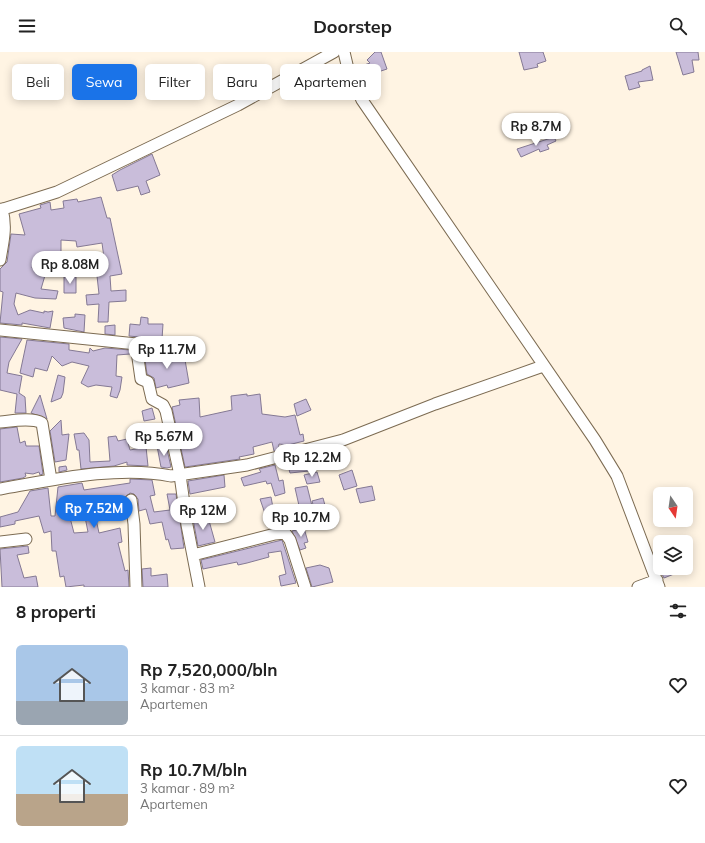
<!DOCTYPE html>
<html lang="id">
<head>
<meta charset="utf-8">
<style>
	body { margin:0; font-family:Mulish,sans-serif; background:#f6f6f6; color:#222; height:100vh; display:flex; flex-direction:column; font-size:15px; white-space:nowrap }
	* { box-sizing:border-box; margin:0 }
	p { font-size:13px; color:#767676 }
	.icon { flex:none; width:22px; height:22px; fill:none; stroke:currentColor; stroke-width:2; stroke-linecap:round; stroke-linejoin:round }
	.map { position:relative; height:535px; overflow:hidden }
	.side { display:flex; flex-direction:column; background:#fff; flex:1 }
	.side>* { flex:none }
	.banner { position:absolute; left:12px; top:12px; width:400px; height:36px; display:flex; gap:8px }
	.needle { width:26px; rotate:167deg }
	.fabs { position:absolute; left:653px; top:435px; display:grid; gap:8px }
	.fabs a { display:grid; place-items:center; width:40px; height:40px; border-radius:6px; background:#fff; box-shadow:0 2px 10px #0003; font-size:20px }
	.price { position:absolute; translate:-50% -34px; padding:0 9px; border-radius:14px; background:#fff; color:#222; font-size:13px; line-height:26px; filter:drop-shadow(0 1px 2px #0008) }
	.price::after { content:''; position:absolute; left:50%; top:24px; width:12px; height:9px; margin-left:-6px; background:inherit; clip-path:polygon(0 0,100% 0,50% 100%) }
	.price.active { background:#1a73e8; color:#fff }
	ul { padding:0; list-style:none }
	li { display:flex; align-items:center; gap:12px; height:100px; padding:0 16px }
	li+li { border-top:1px solid #e0e0e0 }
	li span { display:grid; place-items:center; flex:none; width:112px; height:80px; border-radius:6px; color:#555 }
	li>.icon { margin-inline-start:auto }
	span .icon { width:48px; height:48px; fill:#fffc; stroke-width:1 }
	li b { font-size:17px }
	h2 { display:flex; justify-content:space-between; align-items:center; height:48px; padding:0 16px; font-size:17px }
	.pill { padding:0 14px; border-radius:6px; background:#fff; box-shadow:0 2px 10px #0003; font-size:14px; line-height:36px }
	.pill.active { background:#1a73e8; color:#fff }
	header { display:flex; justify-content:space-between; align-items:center; height:52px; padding:0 16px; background:#fff; font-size:18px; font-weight:700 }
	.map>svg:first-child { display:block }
	.building { fill:#c9bdda; stroke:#847994; fill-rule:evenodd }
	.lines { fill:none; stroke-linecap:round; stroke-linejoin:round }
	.minor-casing { stroke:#7c6b52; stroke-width:13 }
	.minor { stroke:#fff; stroke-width:11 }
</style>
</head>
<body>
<header><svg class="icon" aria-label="menu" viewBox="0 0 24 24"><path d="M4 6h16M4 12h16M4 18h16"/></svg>Doorstep<svg class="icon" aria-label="search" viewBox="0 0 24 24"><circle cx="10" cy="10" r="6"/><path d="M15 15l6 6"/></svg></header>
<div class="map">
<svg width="705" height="535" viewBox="0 0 705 535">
	<rect width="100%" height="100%" fill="#fff4e3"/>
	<path class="building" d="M375 0H381L387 17 375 21V18L359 24 355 16 370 11 367 8Z
		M519 0H543L546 9 537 12 538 15 524 18Z
		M676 0H698L699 8H692L694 20 683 23Z
		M650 14 653 28 638 30 640 35 629 38 625 24 642 19V18Z
		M554 85 556 89 547 93 549 97 540 100 539 97 521 105 517 97Z
		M152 102 160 123 146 129 150 140 141 143 138 134 117 139 112 123 120 118Z
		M101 145 107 166H110L122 222 110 224 111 239 126 238V249L109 250 108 270H98L99 252 87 253 86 243 99 242 96 215 105 213 102 191 77 195 76 189 61 188V206L35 204 32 216 46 220 41 237 58 239 56 247 35 246 16 241 14 252 18 263 30 258 44 261V259L48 260 53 259 50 276 22 271V273L0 271 3 240 0 239V217L7 210 11 182 25 183 19 162 41 156 40 153 50 150 51 158 64 156 63 149 77 147 78 150Z
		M64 225H76V241H64Z
		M75 262 85 263 84 280 64 276 63 266 75 265Z
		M141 265 148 266V272H163L162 287 129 284 130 272 140 273Z
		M115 273V283L105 282V274Z
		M0 285 22 287 9 310 7 321 22 324 19 341 25 345 26 361H15L17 342 0 338Z
		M27 288 69 292V298L89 301 90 296 93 299 105 296 130 298V302L117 303 116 324 122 325 120 338 117 346 110 344 112 335 96 333 88 335 81 331 89 314 72 310 62 314 52 304 47 319 35 316 33 325 20 321Z
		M144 300H150L151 307 165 305V301L172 300 173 304 184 302 189 331 168 336 167 333 156 336 154 326 147 322Z
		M58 323 65 325 63 341 61 346 51 350Z
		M247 342V344L260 342 262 362 285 365 295 363 300 383 303 382 304 389 288 393 279 392 278 398 274 399 272 390 253 395 254 402 239 405 240 407 185 415 172 355 180 353 179 348 199 346 200 365 232 358 231 344Z
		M40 343 47 367 31 361Z
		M306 347 311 358 297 364 294 352Z
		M152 356 155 367 144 369 142 359Z
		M61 368 62 383 69 382 66 408 55 410 50 379Z
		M17 375 20 391 25 389 26 394H39L43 422 40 423 39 420 33 422 25 421 26 424 23 426 0 430V377Z
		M84 381 89 388 90 410 110 409 108 385 116 384 118 389 127 387 130 398 146 395 148 414 127 413V410L114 414 81 417 79 398H77L74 382Z
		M166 393 171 415 167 416 161 415 157 394Z
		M306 405 309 419 290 421 287 410Z
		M275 413 279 429 283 428 285 441 275 444 271 431 267 432 266 429 244 434 241 426 261 420 259 417Z
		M66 414 67 418 59 420V415Z
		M352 418 357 434 344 438 339 423Z
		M317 420 320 430 307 432 304 423Z
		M224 423 225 435 190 442 188 429Z
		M130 427 152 428 155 443 150 444 154 460 170 458 167 442H176L184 496 171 497 168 487 166 488 162 470 150 472 146 457 139 459 138 447 134 442 130 441 124 446 126 463 116 466 112 450 93 453 99 481 120 476 122 490 118 491 125 519 128 518 129 535H84V533L66 535 64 524 60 525 56 499H52L51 479 44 481 39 464 15 469V472L0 475V465L18 460 30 439 48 436 51 464H55L58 435 82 431 84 438 130 431ZM83 455 88 480 74 481 68 458Z
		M307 434 312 454 300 458 295 436Z
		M372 434 375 448 360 451 356 437Z
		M271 445 274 461 285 460 289 476 284 474 270 476 260 447Z
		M323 446 329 468 318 470 312 449Z
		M208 465 215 490 198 494 193 467Z
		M304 476 308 490 304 491 306 496 300 498 292 479Z
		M282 488 296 531 281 534 279 524 286 522 281 499 268 501 269 505 247 511 238 513 237 510 203 517 201 508Z
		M28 494 29 501 17 503 24 526 36 524 38 535H2L0 497Z
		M320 513 329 516 333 530 312 535 306 516Z
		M151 516V524L167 522 168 535H143L142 517Z
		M659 516H679L673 519 674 522 664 526Z"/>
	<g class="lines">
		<defs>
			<path id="minor" d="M344 0 348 17 362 48 595 388 617 424 659 535
				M0 158 57 140 238 53 334 0
				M0 208C3 189 7 176 2 157
				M0 278 156 294 182 292
				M136 292 141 327 148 330 152 347 163 353 166 359 180 423 187 473 199 535
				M0 370C12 369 32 365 42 371L51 428
				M0 437C52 428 119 413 171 424L247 413 343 388 435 352 543 314
				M131 448 134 472 136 535
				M0 490 26 487
				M193 503 275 482 285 481 290 488 305 535
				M638 535 657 528"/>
		</defs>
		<use href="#minor" class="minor-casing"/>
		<use href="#minor" class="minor"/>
	</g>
</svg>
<div class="fabs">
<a><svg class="needle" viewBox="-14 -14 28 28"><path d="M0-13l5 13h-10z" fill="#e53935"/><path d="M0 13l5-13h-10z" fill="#767676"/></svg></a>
<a><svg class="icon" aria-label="layers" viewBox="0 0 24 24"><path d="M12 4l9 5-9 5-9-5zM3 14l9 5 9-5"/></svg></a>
</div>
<b class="price" style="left:536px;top:95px">Rp 8.7M</b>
<b class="price" style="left:70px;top:233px">Rp 8.08M</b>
<b class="price" style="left:167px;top:318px">Rp 11.7M</b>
<b class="price" style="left:164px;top:405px">Rp 5.67M</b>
<b class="price" style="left:312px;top:426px">Rp 12.2M</b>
<b class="price active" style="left:94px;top:477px">Rp 7.52M</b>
<b class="price" style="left:203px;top:479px">Rp 12M</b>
<b class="price" style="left:301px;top:486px">Rp 10.7M</b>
<div class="banner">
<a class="pill">Beli</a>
<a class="pill active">Sewa</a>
<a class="pill">Filter</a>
<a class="pill">Baru</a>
<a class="pill">Apartemen</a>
</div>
</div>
<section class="side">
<h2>8 properti<svg class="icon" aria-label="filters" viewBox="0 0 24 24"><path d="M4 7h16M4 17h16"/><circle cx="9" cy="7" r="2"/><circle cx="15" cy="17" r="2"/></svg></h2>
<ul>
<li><span style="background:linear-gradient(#a9c7e8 70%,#9aa5b1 0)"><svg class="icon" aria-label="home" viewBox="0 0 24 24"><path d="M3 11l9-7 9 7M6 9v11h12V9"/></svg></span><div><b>Rp 7,520,000/bln</b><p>3 kamar · 83 m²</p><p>Apartemen</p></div><svg class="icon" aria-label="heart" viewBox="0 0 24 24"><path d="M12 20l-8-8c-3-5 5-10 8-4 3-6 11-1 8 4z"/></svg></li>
<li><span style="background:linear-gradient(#bfe0f5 60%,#b9a48a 0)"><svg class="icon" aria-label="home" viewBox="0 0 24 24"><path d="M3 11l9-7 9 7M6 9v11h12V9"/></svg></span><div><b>Rp 10.7M/bln</b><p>3 kamar · 89 m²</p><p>Apartemen</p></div><svg class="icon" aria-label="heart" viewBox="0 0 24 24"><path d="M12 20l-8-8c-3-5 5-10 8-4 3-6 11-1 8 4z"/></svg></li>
</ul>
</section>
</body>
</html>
